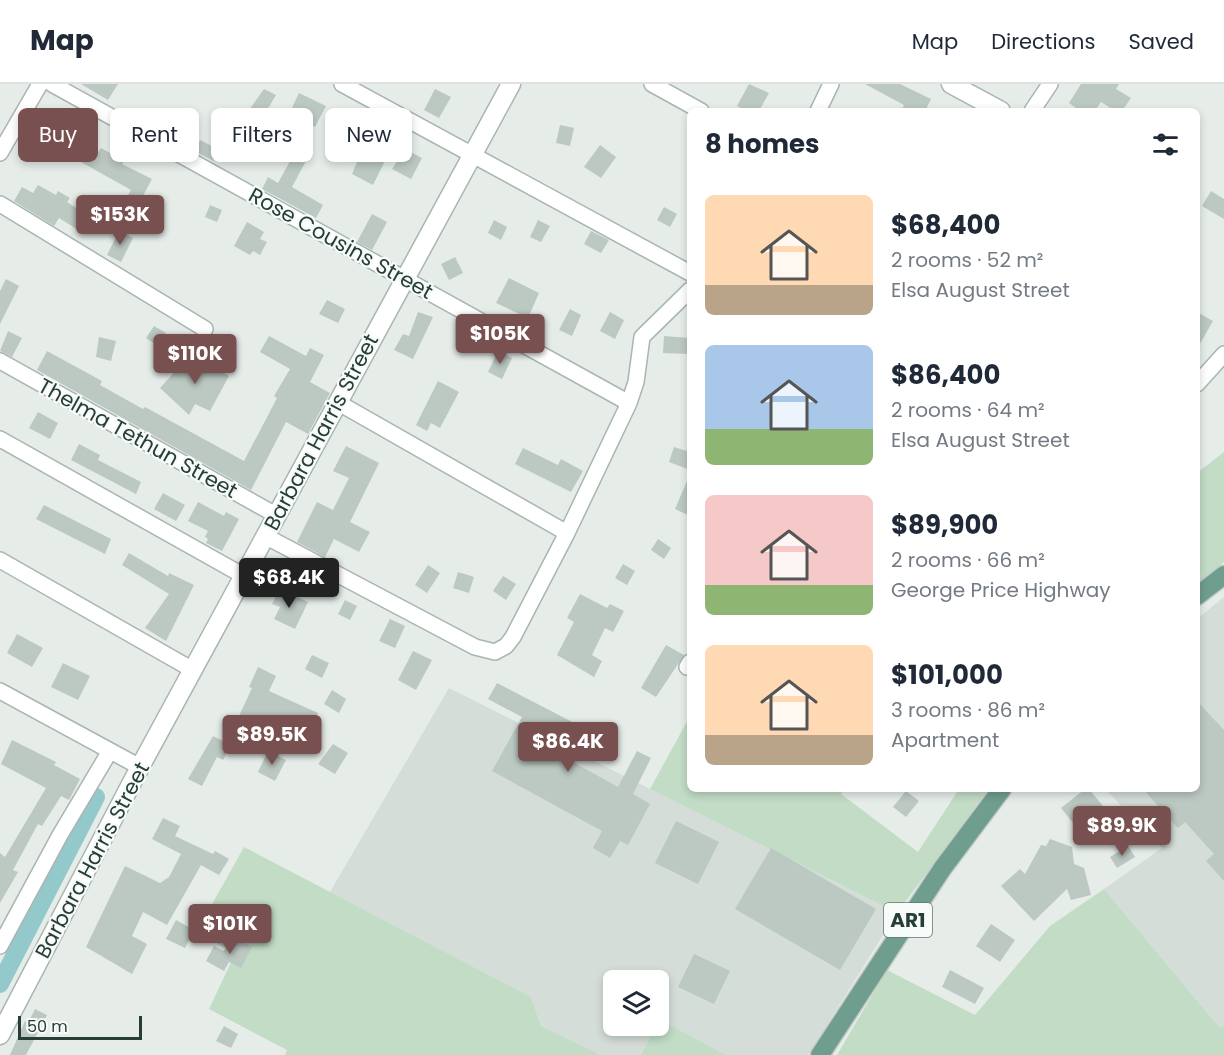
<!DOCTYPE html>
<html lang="en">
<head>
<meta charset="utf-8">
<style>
	body { margin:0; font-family:Poppins,sans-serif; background:#f6f6f7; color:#1f2937; height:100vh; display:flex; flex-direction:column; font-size:22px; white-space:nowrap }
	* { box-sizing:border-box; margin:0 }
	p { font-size:20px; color:#747a83 }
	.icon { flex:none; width:33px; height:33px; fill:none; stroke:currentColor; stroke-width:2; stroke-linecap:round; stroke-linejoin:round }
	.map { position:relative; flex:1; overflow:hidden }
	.side { position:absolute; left:687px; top:24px; width:513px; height:684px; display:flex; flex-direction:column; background:#fff; border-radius:9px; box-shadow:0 3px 9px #0003 }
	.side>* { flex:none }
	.guide { position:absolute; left:18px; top:24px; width:570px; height:54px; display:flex; gap:12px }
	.tools { position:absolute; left:603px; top:886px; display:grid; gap:12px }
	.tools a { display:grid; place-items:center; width:66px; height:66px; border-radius:9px; background:#fff; box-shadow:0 3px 9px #0003; font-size:30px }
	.scale { position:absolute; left:18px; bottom:15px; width:124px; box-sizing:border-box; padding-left:6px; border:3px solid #273e36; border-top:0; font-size:16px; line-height:21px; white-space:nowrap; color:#273e36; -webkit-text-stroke:4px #f6faf8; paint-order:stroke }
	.price { position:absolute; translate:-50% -51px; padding:0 14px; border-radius:6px; background:#78504f; color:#fff; font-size:20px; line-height:39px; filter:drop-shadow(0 2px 3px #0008) }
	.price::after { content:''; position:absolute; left:50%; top:36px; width:18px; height:14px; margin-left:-9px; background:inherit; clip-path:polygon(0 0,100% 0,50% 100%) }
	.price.on { background:#222; color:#fff }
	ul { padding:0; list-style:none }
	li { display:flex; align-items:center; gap:18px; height:150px; padding:0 18px }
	li span { display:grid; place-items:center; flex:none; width:168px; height:120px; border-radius:9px; color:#555 }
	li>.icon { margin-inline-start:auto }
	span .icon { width:72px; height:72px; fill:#fffc; stroke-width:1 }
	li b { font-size:26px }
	h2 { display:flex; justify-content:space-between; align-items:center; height:72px; padding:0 18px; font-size:26px }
	.pill { padding:0 21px; border-radius:9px; background:#fff; box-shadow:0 3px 9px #0003; font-size:21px; line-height:54px }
	.pill.on { background:#78504f; color:#fff }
	header { display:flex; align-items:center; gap:36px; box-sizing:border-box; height:84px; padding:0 30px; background:#fff; border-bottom:2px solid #e0e1e3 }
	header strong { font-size:28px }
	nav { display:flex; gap:33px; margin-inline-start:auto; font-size:21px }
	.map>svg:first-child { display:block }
	.built { fill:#d4ddd8 }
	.green { fill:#c2dcc6 }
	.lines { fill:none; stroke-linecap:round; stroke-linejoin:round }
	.canal { stroke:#94c9cc; stroke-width:18 }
	.building { fill:#bcc8c2 }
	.minor-casing { stroke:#a9b5b0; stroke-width:18 }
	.tertiary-casing { stroke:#a9b5b0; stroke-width:21 }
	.primary-casing { stroke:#c3c9c7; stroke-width:21 }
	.minor { stroke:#fff; stroke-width:15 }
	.tertiary { stroke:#fff; stroke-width:18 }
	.primary { stroke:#6f9e8e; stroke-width:18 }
	.labels { text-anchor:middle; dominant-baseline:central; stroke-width:4.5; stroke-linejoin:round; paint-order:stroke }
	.shield { fill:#f6faf8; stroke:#657670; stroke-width:1.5 }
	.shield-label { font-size:20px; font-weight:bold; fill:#273e36 }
	.street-label { font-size:21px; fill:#273e36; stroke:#f6faf8 }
</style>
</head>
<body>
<header>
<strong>Map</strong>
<nav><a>Map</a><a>Directions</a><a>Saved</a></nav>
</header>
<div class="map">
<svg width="1224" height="971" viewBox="0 0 1224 971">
	<rect width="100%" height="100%" fill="#e6ede9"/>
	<path class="built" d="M1224 513V942L1221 945 1104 805 1162 764 1105 705H1197V535Z
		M449 604 897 829 808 971H726L659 935 658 897H614V942H655L641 971H601L541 942 531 913 330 808Z"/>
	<path class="green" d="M1224 368V478L1197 499V389Z
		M690 632V705H844L841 710 918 768 959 705H989L897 829 650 705Z
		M244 763 531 913 541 942 601 971H285L287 966 209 925 235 870 197 847Z
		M1104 805 1220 944 1224 942V971H837L887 886 975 931 1050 842Z
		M659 935 726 971H641L655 942H658Z"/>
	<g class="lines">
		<path class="canal" d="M0 900 96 713"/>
	</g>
	<path class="building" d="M81 0H118L108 16Z
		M749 0 769 9 759 27H747L737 22Z
		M865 0H900L931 15 925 27H901L904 21Z
		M1081 0H1119L1116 5 1131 14 1122 27H1115L1101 18 1095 27H1080L1069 19Z
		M264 5 276 11 263 33 249 26Z
		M435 5 451 13 439 34 424 26Z
		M299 9 326 22 315 43 289 30Z
		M167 29 197 44 188 60 159 45Z
		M355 35 368 42 358 59 345 52Z
		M249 38 270 50 260 69 239 58Z
		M560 41 574 44 570 62 556 59Z
		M72 54 97 70 101 64 124 77 122 80 152 95 139 119 127 113 131 106 63 68Z
		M200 56 220 66 214 77 194 67Z
		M365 59 388 71 373 101 352 90Z
		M600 61 616 73 601 94 584 83Z
		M405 65 422 74 411 95 392 85Z
		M295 68 307 75 292 103 323 121 316 134 262 105 268 93 278 99Z
		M38 101 56 111 58 107 70 114 67 118 92 134 83 149 59 134 54 142 14 117 22 103 33 109Z
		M1211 107 1224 115V135L1202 122Z
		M210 121 222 126 217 138 205 133Z
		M664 123 677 130 670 143 657 136Z
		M372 130 387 138 372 166 357 158Z
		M494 136 507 143 501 156 488 149Z
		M538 136 550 142 541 158 530 153Z
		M247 138 264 148 260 155 267 158 260 171 253 167 250 171 234 162Z
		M119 147 133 154 121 178 107 171Z
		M591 147 609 156 601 169 584 160Z
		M455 173 463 189 449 196 441 180Z
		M509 194 539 209 528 234 496 219Z
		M6 195 19 202 0 240V207Z
		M327 216 345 225 338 239 319 230Z
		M570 225 581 231 572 252 559 246Z
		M418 228 433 233 413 275 394 266 403 250 409 252Z
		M610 228 624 236 615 255 600 247Z
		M1197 228 1213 237 1197 265Z
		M154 242 166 249 158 262 146 254Z
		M8 247 22 254 12 273 0 267Z
		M269 252 306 272 310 264 324 271 310 298 330 309 308 350 286 338 251 406 37 286 47 267 102 297 100 301 143 325 145 323 244 377 277 314 274 312 290 285 260 268Z
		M664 252 690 254V270L663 269Z
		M99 253 116 257 111 277 96 273Z
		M498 267 512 274 502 295 488 288Z
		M191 269 229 292 210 327 195 320 189 331 160 304 179 283 182 285Z
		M438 297 459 308 440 344 431 339 427 347 416 341Z
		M38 328 58 339 50 355 29 344Z
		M79 360 100 371 98 376 141 398 136 410 71 376Z
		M346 362 379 379 350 438 370 448 359 468 334 455 325 473 297 458 317 418 333 426 349 394 333 387Z
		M674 363 690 368V386L669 378Z
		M523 364 558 381 561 375 583 387 571 408 515 380Z
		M690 390V432L675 425Z
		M163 409 185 421 176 437 154 425Z
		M198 418 224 432 226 428 239 435 222 467 206 459 208 455 205 453 208 447 188 437Z
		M44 421 111 455 105 470 36 435Z
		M658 455 671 464 664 475 651 466Z
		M129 469 168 492 169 489 194 501 166 557 145 544 169 510 122 481Z
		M623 480 635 487 627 501 615 494Z
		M428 481 440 489 427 509 415 501Z
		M458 488 474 493 469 509 453 504Z
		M503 492 516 500 506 516 493 507Z
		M280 505 308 518 295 545 274 535 280 523 272 520Z
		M580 510 607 524 610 520 624 527 613 548 605 544 592 571 602 577 594 593 557 571 574 538 567 534Z
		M345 516 357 522 350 536 338 530Z
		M390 535 405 542 395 564 379 557Z
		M17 550 43 564 32 583 7 569Z
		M666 561 684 571 656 613 641 604Z
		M413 567 432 576 416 606 398 596Z
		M312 571 329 579 322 594 305 585Z
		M63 579 90 592 78 616 51 603Z
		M258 583 276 592 269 607 318 629 308 648 293 641 282 663 265 655 269 646 239 632 252 604 249 603Z
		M497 599 580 642 562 672 618 703 637 667 651 674 633 710 650 720 628 761 620 757 610 774 593 764 602 747 492 687 522 633 488 615Z
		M332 606 346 615 339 629 324 620Z
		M1197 617 1224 646V797L1206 777 1214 770 1185 738 1178 744 1143 705H1197Z
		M213 652 231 661 223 676 217 673 202 702 188 695Z
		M12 656 56 678 54 681 80 695 69 716 61 712 42 742 38 740 13 786 18 788 0 819V769L5 773 46 704 1 680Z
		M333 660 348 669 335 690 318 680Z
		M268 667 286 676 275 697 258 688Z
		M1085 705H1089L1112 733 1086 755 1061 724Z
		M906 707 919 717 906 733 893 723Z
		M163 734 180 742 175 752 213 770 215 767 229 775 219 791 201 781 167 841 143 828 132 852 147 860 132 890 86 863 125 782 160 799 169 793 181 770 152 755Z
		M676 737 719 758 698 800 655 779Z
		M1050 755 1072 763 1074 780 1084 784 1091 811 1071 816 1067 805 1034 837 1001 802 1020 785 1025 790 1041 761 1046 762Z
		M1128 762 1135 773 1117 784 1110 773Z
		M771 764 876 825 840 886 735 825Z
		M176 836 194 846 185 864 166 855Z
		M991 840 1015 856 1000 878 976 862Z
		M237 854 252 863 241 884 229 878 224 887 206 877 214 862 224 867 227 862 232 864Z
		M694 870 730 887 714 920 678 903Z
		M950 886 984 904 975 920 942 903Z
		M35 925 47 931 26 971H10L25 937 28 939Z
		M224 942 238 950 231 964 216 957Z"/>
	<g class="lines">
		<defs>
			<path id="minor" d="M52 0 629 319
				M342 0 690 189
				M652 0 701 27
				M818 27 831 0
				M1032 27 1050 0
				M0 69 40 0
				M0 120 205 245
				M0 277 276 431
				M1197 300 1224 270
				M337 318 567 449
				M0 355 244 492
				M265 452 475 563 495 568 506 562 513 553 567 449 629 319 636 298 642 253 690 206
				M0 476 193 586
				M687 583 690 578
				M0 607 140 683
				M0 862 60 751 110 667"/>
			<path id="tertiary" d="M951 0 1001 27
				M0 951 140 683 511 0"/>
			<path id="primary" d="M1197 512 1224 491
				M820 971 942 785 1002 705"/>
		</defs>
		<use href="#minor" class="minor-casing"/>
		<use href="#tertiary" class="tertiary-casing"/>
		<use href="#primary" class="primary-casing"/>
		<use href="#minor" class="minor"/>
		<use href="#tertiary" class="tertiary"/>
		<use href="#primary" class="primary"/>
	</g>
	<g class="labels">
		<rect class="shield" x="884" y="819" width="48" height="34" rx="4.5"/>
		<g class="shield-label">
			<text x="908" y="836">AR1</text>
		</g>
		<g class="street-label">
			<text transform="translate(341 159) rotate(29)">Rose Cousins Street</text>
			<text transform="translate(321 348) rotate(-62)">Barbara Harris Street</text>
			<text transform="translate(138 354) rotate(29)">Thelma Tethun Street</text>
			<text transform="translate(92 776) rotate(-62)">Barbara Harris Street</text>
		</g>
	</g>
</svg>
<div class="tools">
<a><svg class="icon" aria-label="layers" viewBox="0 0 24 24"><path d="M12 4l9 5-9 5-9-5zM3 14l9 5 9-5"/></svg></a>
</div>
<div class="scale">50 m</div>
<b class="price" style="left:120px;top:162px">$153K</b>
<b class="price" style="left:500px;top:281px">$105K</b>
<b class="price" style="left:195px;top:301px">$110K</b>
<b class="price on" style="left:289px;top:525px">$68.4K</b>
<b class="price" style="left:272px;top:682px">$89.5K</b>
<b class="price" style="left:568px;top:689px">$86.4K</b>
<b class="price" style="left:1122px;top:773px">$89.9K</b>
<b class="price" style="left:230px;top:871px">$101K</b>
<div class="guide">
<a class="pill on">Buy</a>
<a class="pill">Rent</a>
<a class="pill">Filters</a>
<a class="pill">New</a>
</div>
<section class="side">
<h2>8 homes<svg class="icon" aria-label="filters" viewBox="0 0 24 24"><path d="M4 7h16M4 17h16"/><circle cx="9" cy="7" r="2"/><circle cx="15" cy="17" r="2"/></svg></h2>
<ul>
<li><span style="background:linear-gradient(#ffd9b3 75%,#b9a48a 0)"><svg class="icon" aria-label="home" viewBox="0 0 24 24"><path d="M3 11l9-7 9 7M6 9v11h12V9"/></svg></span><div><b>$68,400</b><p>2 rooms · 52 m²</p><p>Elsa August Street</p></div></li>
<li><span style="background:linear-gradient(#a9c7e8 70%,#8fb573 0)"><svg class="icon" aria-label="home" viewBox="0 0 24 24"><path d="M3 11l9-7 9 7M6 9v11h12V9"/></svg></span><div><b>$86,400</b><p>2 rooms · 64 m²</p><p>Elsa August Street</p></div></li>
<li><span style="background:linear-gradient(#f6c9c9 75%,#8fb573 0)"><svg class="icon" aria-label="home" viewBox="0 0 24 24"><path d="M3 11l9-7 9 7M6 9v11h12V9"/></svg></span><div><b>$89,900</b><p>2 rooms · 66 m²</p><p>George Price Highway</p></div></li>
<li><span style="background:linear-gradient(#ffd9b3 75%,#b9a48a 0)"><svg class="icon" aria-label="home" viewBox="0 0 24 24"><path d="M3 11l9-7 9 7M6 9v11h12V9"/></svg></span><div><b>$101,000</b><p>3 rooms · 86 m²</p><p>Apartment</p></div></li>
</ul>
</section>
</div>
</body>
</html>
